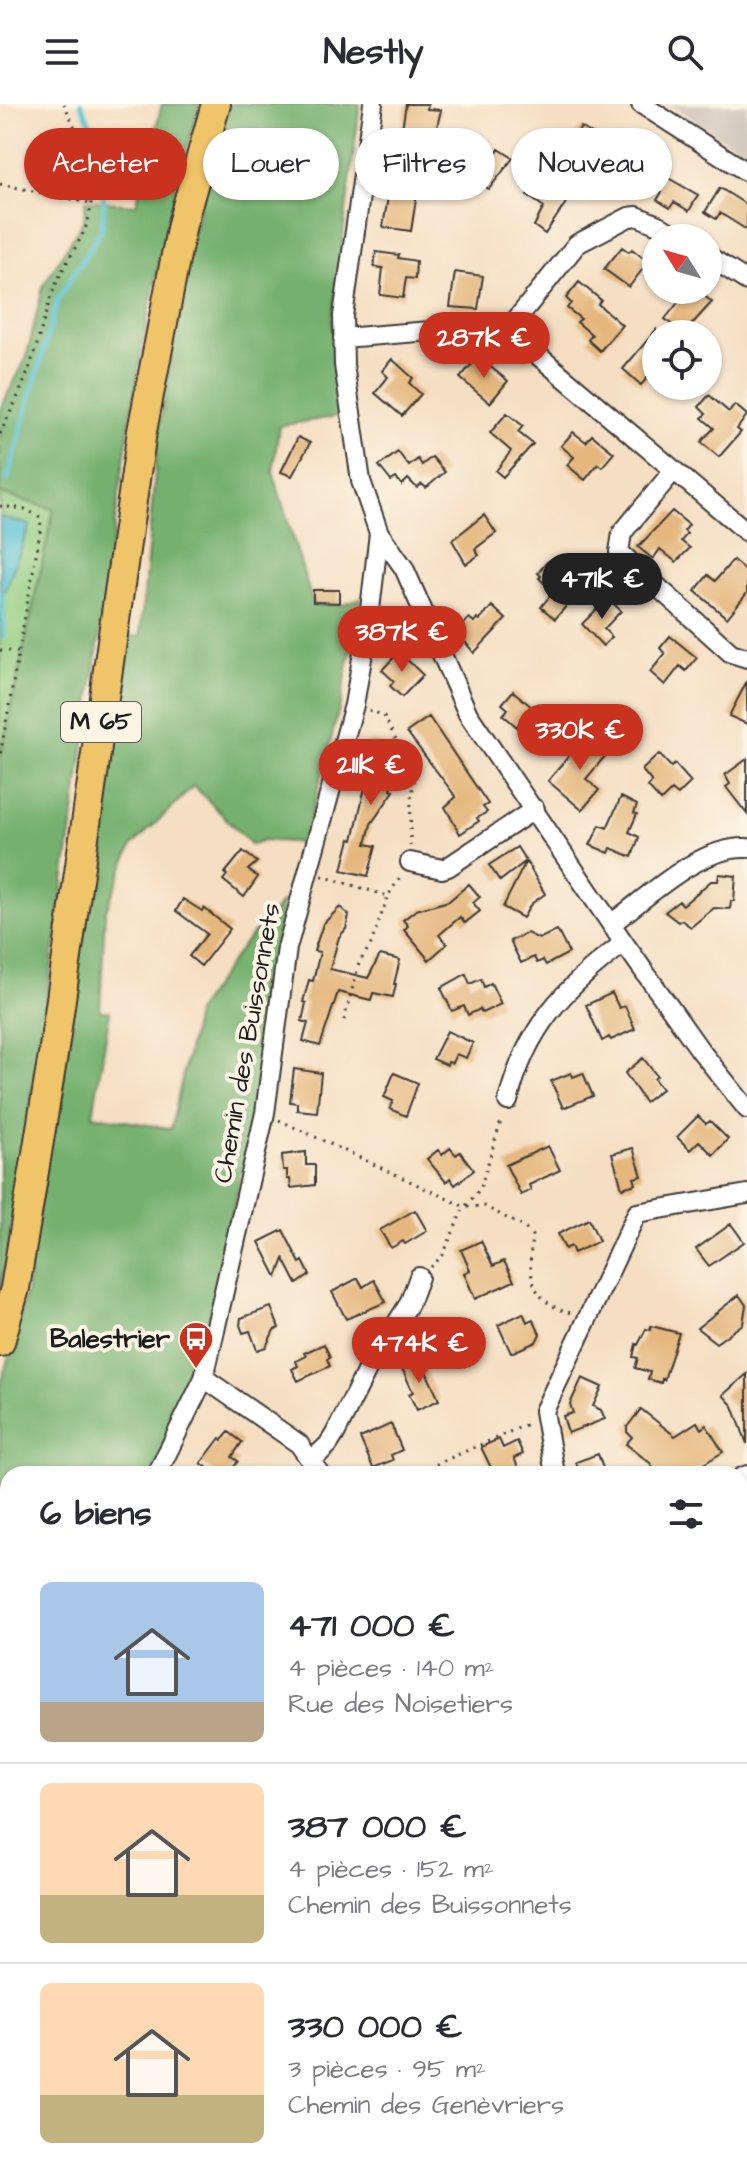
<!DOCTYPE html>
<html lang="fr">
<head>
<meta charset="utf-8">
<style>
	body { margin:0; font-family:"Architects Daughter",sans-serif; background:#f2f2f3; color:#2b2b33; height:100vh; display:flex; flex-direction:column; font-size:30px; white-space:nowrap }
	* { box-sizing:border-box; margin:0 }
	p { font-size:26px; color:#7c7c81 }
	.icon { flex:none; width:44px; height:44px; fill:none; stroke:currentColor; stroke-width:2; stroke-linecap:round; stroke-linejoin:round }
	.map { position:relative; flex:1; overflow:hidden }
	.side { position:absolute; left:0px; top:1362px; width:748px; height:714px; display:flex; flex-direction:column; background:#fff; border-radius:24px 24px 0 0; box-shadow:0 2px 6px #0004 }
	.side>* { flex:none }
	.guide { position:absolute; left:24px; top:24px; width:700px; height:72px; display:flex; gap:16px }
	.needle { width:52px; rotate:307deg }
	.buttons { position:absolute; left:642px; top:120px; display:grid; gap:16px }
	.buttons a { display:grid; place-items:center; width:80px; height:80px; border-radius:50%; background:#fff; box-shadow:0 2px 6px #0004; font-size:40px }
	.price { position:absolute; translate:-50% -68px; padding:0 18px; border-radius:28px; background:#c8321e; color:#fff; font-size:26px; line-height:52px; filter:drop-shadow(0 2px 4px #0008) }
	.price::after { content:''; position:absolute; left:50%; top:48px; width:24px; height:18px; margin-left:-12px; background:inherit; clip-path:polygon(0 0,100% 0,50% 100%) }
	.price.selected { background:#222; color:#fff }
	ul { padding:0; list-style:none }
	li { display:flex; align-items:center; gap:24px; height:200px; padding:0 40px }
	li+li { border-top:2px solid #e1e1e2 }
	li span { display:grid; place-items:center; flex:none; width:224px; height:160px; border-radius:12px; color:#555 }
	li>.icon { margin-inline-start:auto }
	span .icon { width:96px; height:96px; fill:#fffc; stroke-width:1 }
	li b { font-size:34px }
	h2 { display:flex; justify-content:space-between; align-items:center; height:96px; padding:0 40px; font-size:34px }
	.tag { padding:0 28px; border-radius:36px; background:#fff; box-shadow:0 2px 6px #0004; font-size:28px; line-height:72px }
	.tag.selected { background:#c8321e; color:#fff }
	header { display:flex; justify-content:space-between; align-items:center; height:104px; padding:0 40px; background:#fff; font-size:36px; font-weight:700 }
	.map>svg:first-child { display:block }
	.industrial { fill:#cec2b9 }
	.green { fill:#91cc80; stroke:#56744e; stroke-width:2 }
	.forest { fill:#74b06e; stroke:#486645; stroke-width:2 }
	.water { fill:#59c3d5; stroke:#3a7078; stroke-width:2 }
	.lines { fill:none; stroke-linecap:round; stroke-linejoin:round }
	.stream { stroke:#59c3d5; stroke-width:5 }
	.building { fill:#e5b77e }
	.minor-casing { stroke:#3d3935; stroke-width:22 }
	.primary-casing { stroke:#3d3935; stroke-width:32 }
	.path { stroke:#3d3935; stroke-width:3; stroke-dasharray:2 6; stroke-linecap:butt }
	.minor { stroke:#fff; stroke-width:18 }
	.primary { stroke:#f0c469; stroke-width:28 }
	.labels { text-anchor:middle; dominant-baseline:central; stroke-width:8; stroke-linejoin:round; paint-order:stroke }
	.shield { fill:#fcf5e5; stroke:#5f5d58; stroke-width:2 }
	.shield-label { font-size:24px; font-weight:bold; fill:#1c1c1c }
	.street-label { font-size:26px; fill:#1c1c1c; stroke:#fcf5e5 }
	.poi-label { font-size:26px; font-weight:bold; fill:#1c1c1c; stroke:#fcf5e5; text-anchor:end }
</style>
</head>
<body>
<header><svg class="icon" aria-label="menu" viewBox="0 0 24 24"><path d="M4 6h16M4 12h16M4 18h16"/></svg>Nestly<svg class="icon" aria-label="search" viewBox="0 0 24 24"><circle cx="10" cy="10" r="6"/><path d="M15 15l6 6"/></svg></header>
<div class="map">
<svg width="747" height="2075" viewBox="0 0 747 2075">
	<rect width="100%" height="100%" fill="#fcf5e5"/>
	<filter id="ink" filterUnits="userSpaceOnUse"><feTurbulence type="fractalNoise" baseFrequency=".0125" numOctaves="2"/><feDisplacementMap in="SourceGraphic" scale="16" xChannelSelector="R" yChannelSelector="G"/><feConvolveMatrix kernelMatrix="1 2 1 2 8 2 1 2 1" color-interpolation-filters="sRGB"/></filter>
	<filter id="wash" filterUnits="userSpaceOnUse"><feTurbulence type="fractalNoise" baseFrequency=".006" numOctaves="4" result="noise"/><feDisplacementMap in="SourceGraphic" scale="32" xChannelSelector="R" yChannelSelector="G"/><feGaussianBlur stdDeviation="1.8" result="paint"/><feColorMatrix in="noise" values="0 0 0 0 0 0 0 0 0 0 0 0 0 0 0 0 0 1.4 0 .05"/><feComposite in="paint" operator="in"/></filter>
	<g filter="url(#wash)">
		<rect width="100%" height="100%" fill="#f5dec2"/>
		<path class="industrial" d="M669 0H747V50Z"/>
		<path class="green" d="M0 390 54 405 0 655Z"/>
		<path class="forest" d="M162 0H200C145 175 123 360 98 542 67 758 36 974 0 1189V655L54 405 0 390V305L26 255 43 182 84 115 86 96 136 101Z
			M230 0H360L332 215 340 312 279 322 273 368 313 500 343 501 361 494 341 597 304 739 263 736 252 741 194 682 132 742 105 808 100 907H110L93 1011 171 1025 197 906 243 841 282 798 249 1034 194 1279 152 1370H8V1722H0V1284L26 1189 123 533 140 532 159 326 192 132Z"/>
		<path class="water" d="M0 413 30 421 0 500Z"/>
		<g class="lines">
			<path class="stream" d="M7 376 58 195 102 125 104 98 93 26 81 0
				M2 489 4 534"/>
		</g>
		<g id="blocks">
			<path class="building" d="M406 0H428L427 5 441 6 434 35 401 31Z
				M581 23 614 44 606 57 594 48 590 54 570 41Z
				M499 45 513 54 489 85 467 71 478 54 485 58 490 51 494 54Z
				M543 67 573 88 545 130 534 122 544 103 527 91Z
				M663 71 698 91 689 107 674 98 670 104 657 96 662 88 656 84Z
				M720 84 747 101V126L720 109 716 115 705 108Z
				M394 86 417 89 411 127 383 123 388 93 392 94Z
				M622 143 629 148 632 145 648 158 629 183 604 165Z
				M376 148 399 151 398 154 416 157 415 175 406 174 403 194 380 191 383 164 374 163Z
				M455 168 483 172 478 205 450 203Z
				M579 178 601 196 598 200 622 221 600 247 588 236 592 231 577 218 581 215 567 204 571 199 566 194Z
				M688 186H697L712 198 683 230 665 215Z
				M656 226V279L648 273 641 281 623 265Z
				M478 253 508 277 490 299 460 274Z
				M392 255 413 274 409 279 421 290 402 312 375 289 388 273 382 267Z
				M709 291 729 308 735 301 747 311 737 325 741 328 719 353 701 338 714 324 702 314 706 310 699 303Z
				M507 309 523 322 518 328 533 340 503 373 496 367 511 347 490 329Z
				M573 328 586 338 592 331 614 349 602 363 598 360 585 376 567 361 574 353 561 342Z
				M298 333 310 339 292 372 281 368Z
				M398 348 409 362 418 355 422 361 432 353 445 368 426 384 422 380 417 384 408 375 402 381 396 374 391 377 379 362Z
				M672 407 689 421 684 427 687 430 681 437 690 444 676 458 660 445 653 455 638 443Z
				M484 411 496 429 475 445 479 451 466 460 452 436Z
				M733 456 747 468V489L727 514 695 487 708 471 715 477Z
				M547 458 566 475 562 479 576 491 555 515 541 503 553 488 539 474 541 472 538 469Z
				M313 486H339V499L313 498Z
				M608 494 621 507 604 525 612 533 603 542 582 520Z
				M492 502 506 515 474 549 457 528 469 514 474 518 477 514 480 516Z
				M670 532 697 554 686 567 680 562 665 581 650 568 665 550 660 544Z
				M399 548 423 571 402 593 390 582 394 577 382 566Z
				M747 577V620L729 612Z
				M513 587 540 610 526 626 519 620 517 623 503 611 508 605 502 600Z
				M429 613 488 700 483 703 487 708 477 714 479 717 460 730 445 703 456 693 407 628Z
				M593 630 611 645 586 675 599 686 582 706 548 677 572 648 575 651Z
				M370 637 388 642 386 649 391 651 390 658 398 660 391 686 394 687 371 720 366 740 376 742 368 772 342 766 350 735 353 736 368 670 362 668Z
				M659 650 671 663 675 660 691 678 678 691 672 686 661 697 648 683 652 678 642 666Z
				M747 655V710L726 683 730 680 725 671Z
				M621 693 637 701 634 709 637 710 629 728 639 733 632 753 611 744 609 749 590 741 600 721 607 724Z
				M517 743 526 757 500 777 489 761Z
				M243 747 257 758 248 766 258 773 244 793 223 776 227 771 225 769Z
				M526 757 545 790 531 800 523 814 503 803Z
				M719 770 736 772 734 797H731L730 805 714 804 691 823 681 816 678 818 665 808 679 797 683 801 711 777H718Z
				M469 780 480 793 473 799 480 807 465 819 460 813 439 831 447 840 429 856 404 826 408 822 403 816 416 806 449 797Z
				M183 795 202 807 204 804 230 825 201 862 189 852 207 830 176 807Z
				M340 803 349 811 346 825 339 833 330 865 368 874 380 851 400 856 394 880H396L393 893 373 889 371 896 338 888 320 942 303 937 308 919 302 917 306 899 303 898 309 876 313 877 320 848 314 847 323 820Z
				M557 826 569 849 546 861 543 856 537 859 534 853 521 859 510 837 527 829 539 835Z
				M466 870 470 880 481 875 484 883 491 879 501 900 482 909 480 905 468 911 464 902 452 907 441 884Z
				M612 889 619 904 625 902 635 925 611 936 609 933 602 937 586 901Z
				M447 927 473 939 466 954 456 950 452 959 448 958 447 961 433 955Z
				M643 954 657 972 654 975 662 985 645 998 625 969Z
				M294 965 321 969 317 1008 297 1006V999L290 998Z
				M394 969 418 979 406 1012 390 1005 393 997 384 993Z
				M571 969 573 973 583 969 593 992 563 1004 551 977Z
				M698 1012 706 1020 710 1017 728 1035 713 1051 699 1037 690 1046 677 1033Z
				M548 1042 560 1066 529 1081 531 1086 521 1091 506 1061Z
				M450 1044 456 1051 460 1048 474 1066 455 1081 450 1074 446 1078 427 1055 438 1046 442 1051Z
				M633 1044 642 1072 634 1074 636 1080 622 1084 612 1050Z
				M306 1048V1061H315V1081L291 1084 290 1075H287V1066H283L282 1051Z
				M415 1106 427 1127 405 1140 403 1137 391 1144 380 1126Z
				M589 1115 599 1137 574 1149 571 1142 565 1145 558 1130Z
				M731 1120 744 1138 709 1162 696 1145Z
				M283 1126 300 1159 303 1157 310 1171 297 1180 284 1155 277 1173 259 1138Z
				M481 1137 493 1162 504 1157 514 1177 475 1195 464 1169 470 1166 461 1146Z
				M358 1174 363 1183 374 1176 386 1198 346 1215 332 1188Z
				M739 1191 746 1201 743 1220 716 1239 697 1224Z
				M271 1203 279 1224 274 1226 266 1243 257 1246 250 1227 243 1229 240 1221 241 1214Z
				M523 1209 527 1218 533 1215 540 1230 536 1238 511 1249 498 1221Z
				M457 1218 474 1255 458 1262 452 1248 448 1249 438 1227Z
				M651 1222 679 1229 664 1276 662 1275 661 1279 648 1275 650 1268 635 1264 638 1254 633 1253 636 1240 638 1241 646 1225 650 1226Z
				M324 1240 330 1253 327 1255 330 1262 298 1277 292 1265 298 1262 296 1257 306 1252 304 1249Z
				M414 1254 419 1265 424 1263 439 1296 417 1306 409 1290 413 1288 400 1260Z
				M747 1270V1340L733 1302 723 1291Z
				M582 1274 602 1283 593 1302 601 1306 605 1315 568 1329 563 1312 573 1309 570 1300Z
				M641 1305 675 1332 697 1318 701 1325 706 1321 723 1348 687 1370H657L650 1359 626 1340 632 1333 627 1328V1323Z
				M391 1320 402 1346 391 1351 393 1356 373 1364 360 1334Z
				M229 1328 242 1338 232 1353 238 1357 229 1370H216L201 1359 220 1334 222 1336Z
				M499 1335 503 1344 517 1337 523 1350 514 1354 518 1363 503 1370H494L481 1343Z
				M598 1350 605 1370H580L576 1358Z"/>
		</g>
	</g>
	<g filter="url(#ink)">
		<use href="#blocks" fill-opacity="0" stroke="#3d3935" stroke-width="2"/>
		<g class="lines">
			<defs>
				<path id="minor" d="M641 0 747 68
					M708 152 747 177
					M508 226 577 140 629 113 637 112 658 121 679 134
					M343 234 480 223 508 226 747 428
					M674 366 622 429 619 448 731 549 747 554
					M379 429 404 464 468 610 624 839 700 946 747 1005
					M410 758 442 765 448 763 535 705
					M611 820C649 792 699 742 747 744
					M508 997C526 923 565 883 624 839
					M204 1274 299 1340 320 1370
					M312 1356 328 1341 335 1330 369 1262 409 1200 419 1173
					M157 1370 204 1274 265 1009 287 844 354 601 369 514 379 429 361 377 344 261 343 212 373 0
					M555 1370 544 1307 637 1109 747 1090
					M740 1374 747 1371
					M740 1821 747 1816
					M740 1902 747 1904
					M170 2068 174 2075
					M504 2068V2075
					M144 2075V2068
					M239 2075 246 2068"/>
				<path id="primary" d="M0 1238 15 1184 53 951 142 327 182 120 216 0"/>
			</defs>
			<use href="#minor" class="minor-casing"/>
			<use href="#primary" class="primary-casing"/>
			<path class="path" d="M0 80 90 99
				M0 330C11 306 24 282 32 256 40 233 45 208 54 185 62 164 76 145 85 125 102 83 82 37 64 0
				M0 402 25 405 40 413 41 423 0 652
				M0 546 19 548
				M369 606 384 612 415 673 411 694 410 744
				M322 772 388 792 400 773
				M344 916 359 859 371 840 388 792
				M279 1016 465 1103 484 1102 524 1123 532 1132C528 1170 529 1198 571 1209
				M431 1163 443 1151 463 1105 480 1085 502 1014
				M414 1370 530 1319
				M0 1679 8 1677"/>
			<use href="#minor" class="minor"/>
			<use href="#primary" class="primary"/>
		</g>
	</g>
	<defs>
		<symbol id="bus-pin" viewBox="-11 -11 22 30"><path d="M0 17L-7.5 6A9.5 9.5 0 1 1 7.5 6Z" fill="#c8321e" stroke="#fcf5e5"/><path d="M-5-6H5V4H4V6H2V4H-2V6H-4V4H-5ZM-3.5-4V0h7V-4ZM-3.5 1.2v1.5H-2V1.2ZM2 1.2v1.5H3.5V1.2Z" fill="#fff"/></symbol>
	</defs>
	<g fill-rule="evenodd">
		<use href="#bus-pin" x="176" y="1215" width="40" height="54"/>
	</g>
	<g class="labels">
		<rect class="shield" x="61" y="598" width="80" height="40" rx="6"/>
		<g class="shield-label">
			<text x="101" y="618">M 65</text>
		</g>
		<g class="street-label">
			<text transform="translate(247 939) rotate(-80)">Chemin des Buissonnets</text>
		</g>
		<g class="poi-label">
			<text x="170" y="1235">Balestrier</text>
		</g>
	</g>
</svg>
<div class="buttons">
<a><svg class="needle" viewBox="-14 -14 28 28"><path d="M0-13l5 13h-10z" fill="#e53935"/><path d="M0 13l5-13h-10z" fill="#7c7c81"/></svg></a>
<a><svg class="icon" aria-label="locate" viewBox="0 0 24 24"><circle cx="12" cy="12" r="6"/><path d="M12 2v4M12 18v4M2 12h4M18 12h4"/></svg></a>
</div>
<b class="price" style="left:484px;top:276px">287K €</b>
<b class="price selected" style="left:602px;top:517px">471K €</b>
<b class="price" style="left:402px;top:570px">387K €</b>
<b class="price" style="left:580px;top:668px">330K €</b>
<b class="price" style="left:371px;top:703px">211K €</b>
<b class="price" style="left:419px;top:1281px">474K €</b>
<div class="guide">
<a class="tag selected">Acheter</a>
<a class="tag">Louer</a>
<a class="tag">Filtres</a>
<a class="tag">Nouveau</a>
</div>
<section class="side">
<h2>6 biens<svg class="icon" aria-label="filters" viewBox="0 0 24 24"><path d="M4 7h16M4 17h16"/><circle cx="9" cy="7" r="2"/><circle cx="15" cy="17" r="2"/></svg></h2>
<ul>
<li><span style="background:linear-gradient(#a9c7e8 75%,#b9a48a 0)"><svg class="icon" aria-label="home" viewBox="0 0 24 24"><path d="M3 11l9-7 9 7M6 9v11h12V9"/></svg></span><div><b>471 000 €</b><p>4 pièces · 140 m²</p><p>Rue des Noisetiers</p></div></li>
<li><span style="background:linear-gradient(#ffd9b3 70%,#c2b280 0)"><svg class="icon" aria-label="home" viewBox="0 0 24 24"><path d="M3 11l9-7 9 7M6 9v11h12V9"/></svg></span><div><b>387 000 €</b><p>4 pièces · 152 m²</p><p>Chemin des Buissonnets</p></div></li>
<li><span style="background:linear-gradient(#ffd9b3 70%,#c2b280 0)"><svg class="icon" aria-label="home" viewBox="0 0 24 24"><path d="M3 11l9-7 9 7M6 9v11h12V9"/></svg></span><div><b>330 000 €</b><p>3 pièces · 95 m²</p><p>Chemin des Genèvriers</p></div></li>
</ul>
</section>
</div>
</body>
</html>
